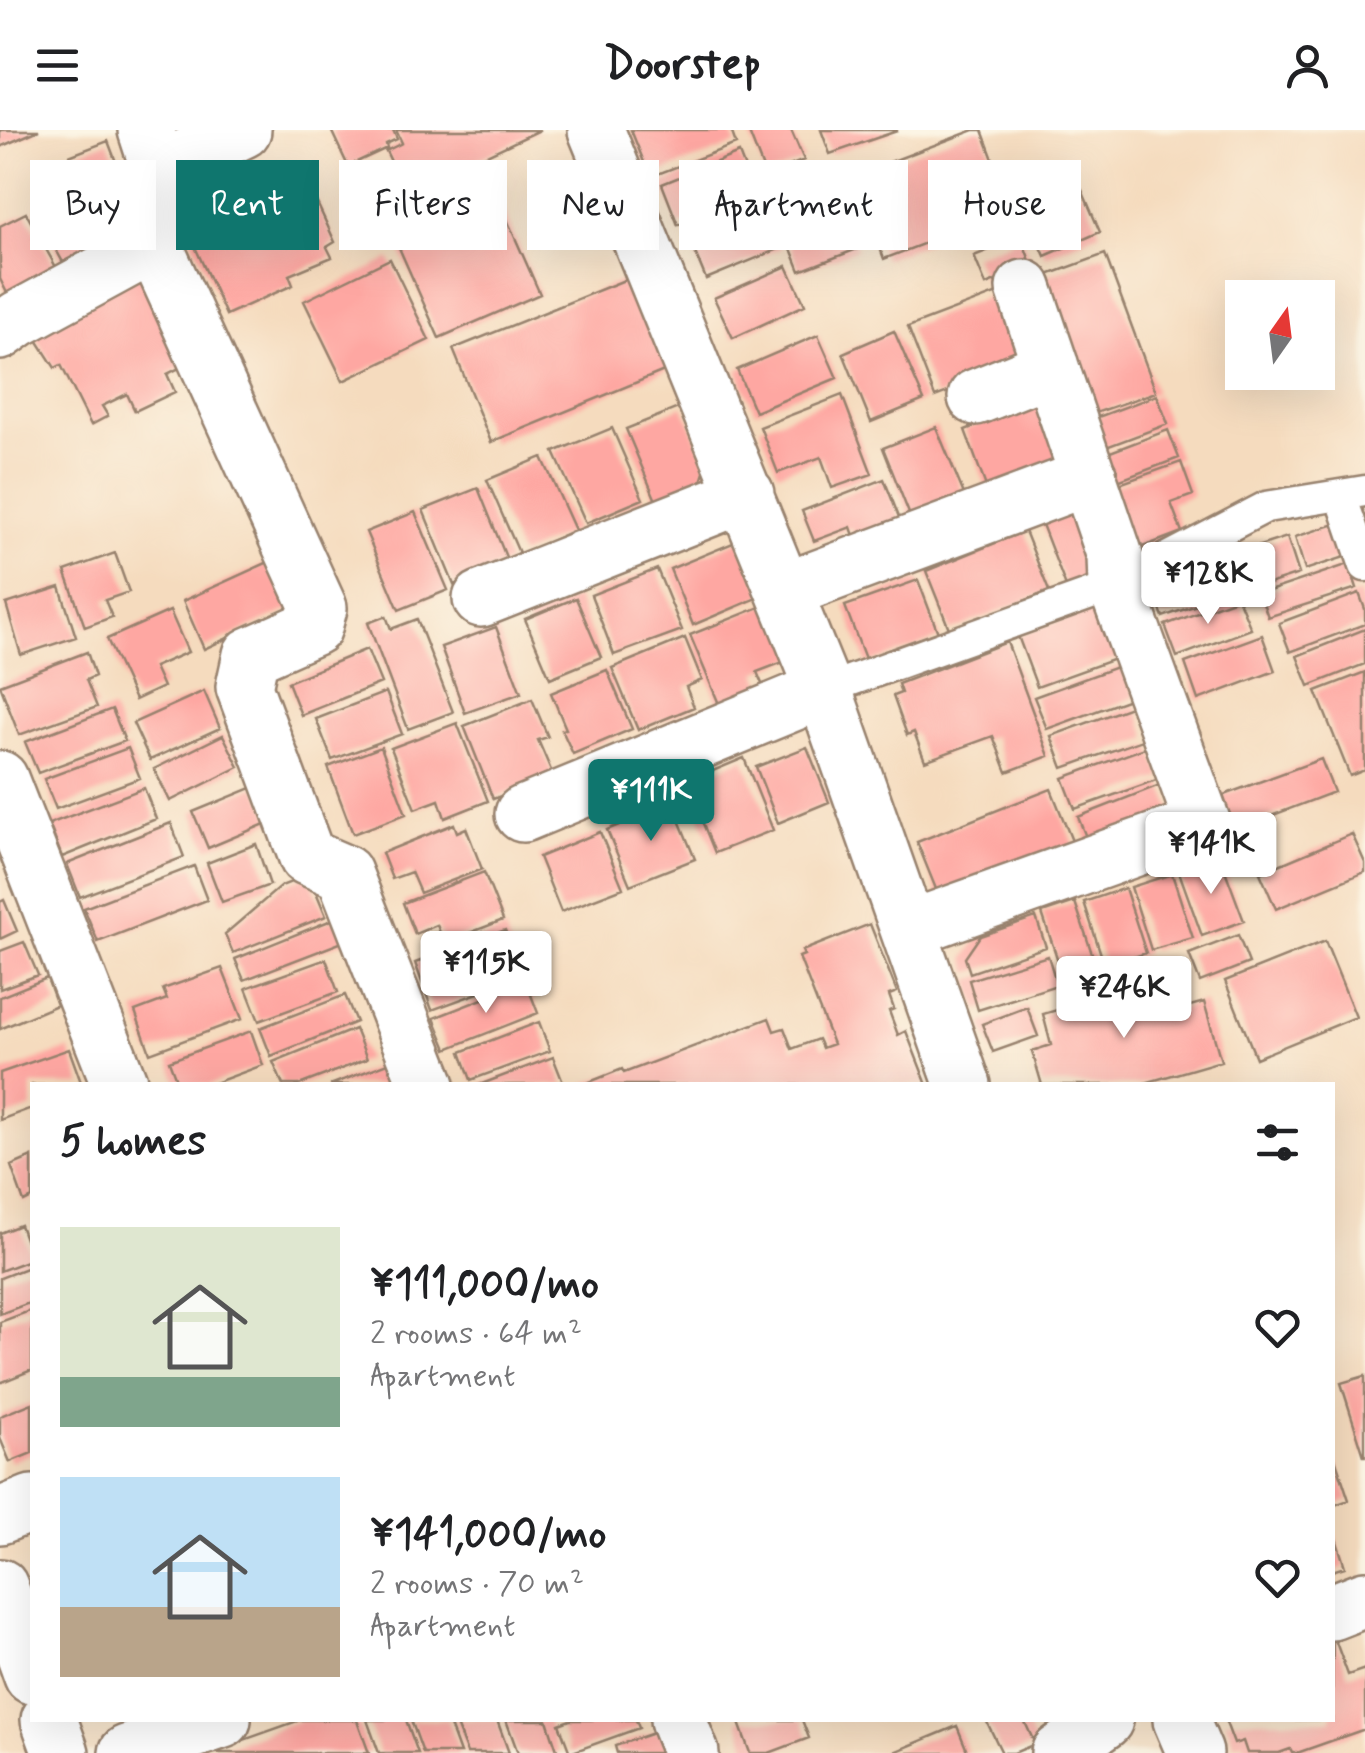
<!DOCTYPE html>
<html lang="en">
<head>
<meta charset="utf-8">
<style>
	body { margin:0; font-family:Mynerve,sans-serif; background:#f2f2f2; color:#202124; height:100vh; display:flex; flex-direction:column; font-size:38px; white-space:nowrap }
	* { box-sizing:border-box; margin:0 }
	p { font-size:32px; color:#757577 }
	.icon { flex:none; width:55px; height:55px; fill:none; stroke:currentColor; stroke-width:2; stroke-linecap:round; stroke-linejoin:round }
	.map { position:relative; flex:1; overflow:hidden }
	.details { position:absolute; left:30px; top:952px; width:1305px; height:640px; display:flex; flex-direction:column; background:#fff; border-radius:0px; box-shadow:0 10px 40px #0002 }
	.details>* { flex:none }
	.hud { position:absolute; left:30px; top:30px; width:1305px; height:90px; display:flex; gap:20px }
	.needle { width:65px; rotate:14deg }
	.controls { position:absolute; left:1225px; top:150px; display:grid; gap:20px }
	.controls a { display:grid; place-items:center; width:110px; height:110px; border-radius:0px; background:#fff; box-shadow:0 10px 40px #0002; font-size:50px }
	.price { position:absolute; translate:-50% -85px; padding:0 22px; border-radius:10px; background:#fff; color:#222; font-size:32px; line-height:65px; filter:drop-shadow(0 2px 5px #0008) }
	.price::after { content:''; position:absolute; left:50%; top:60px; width:30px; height:22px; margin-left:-15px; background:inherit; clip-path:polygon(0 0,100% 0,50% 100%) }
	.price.on { background:#0f766e; color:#fff }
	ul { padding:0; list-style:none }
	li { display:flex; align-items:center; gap:30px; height:250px; padding:0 30px }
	li span { display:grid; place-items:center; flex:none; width:280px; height:200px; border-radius:0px; color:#555 }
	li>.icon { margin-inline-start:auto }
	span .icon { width:120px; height:120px; fill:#fffc; stroke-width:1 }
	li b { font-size:42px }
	h2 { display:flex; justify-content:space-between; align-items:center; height:120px; padding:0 30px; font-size:42px }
	.pill { padding:0 35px; border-radius:0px; background:#fff; box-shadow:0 10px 40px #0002; font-size:35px; line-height:90px }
	.pill.on { background:#0f766e; color:#fff }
	header { display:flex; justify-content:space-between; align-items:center; height:130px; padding:0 30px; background:#fff; font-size:45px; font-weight:700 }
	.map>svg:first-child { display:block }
	.building { fill:#fea7a2 }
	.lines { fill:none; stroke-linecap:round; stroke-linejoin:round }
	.lane-casing { stroke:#98826e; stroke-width:35 }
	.street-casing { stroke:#98826e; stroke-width:60 }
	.lane { stroke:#fff; stroke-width:30 }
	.street { stroke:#fff; stroke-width:55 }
</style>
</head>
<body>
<header><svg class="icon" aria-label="menu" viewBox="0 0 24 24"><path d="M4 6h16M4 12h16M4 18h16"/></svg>Doorstep<svg class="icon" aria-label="person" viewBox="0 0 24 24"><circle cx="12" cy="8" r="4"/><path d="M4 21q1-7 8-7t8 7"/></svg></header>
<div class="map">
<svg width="1365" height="1623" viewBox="0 0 1365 1623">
	<rect width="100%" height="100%" fill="#fcf5e5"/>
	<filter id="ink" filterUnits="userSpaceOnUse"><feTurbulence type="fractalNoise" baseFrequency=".01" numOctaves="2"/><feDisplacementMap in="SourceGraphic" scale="20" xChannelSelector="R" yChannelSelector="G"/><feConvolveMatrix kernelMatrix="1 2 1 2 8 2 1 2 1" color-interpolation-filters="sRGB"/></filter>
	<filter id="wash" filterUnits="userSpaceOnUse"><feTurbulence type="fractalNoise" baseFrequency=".0048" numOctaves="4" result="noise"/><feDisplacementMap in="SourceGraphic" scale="40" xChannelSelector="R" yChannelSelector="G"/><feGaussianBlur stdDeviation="2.25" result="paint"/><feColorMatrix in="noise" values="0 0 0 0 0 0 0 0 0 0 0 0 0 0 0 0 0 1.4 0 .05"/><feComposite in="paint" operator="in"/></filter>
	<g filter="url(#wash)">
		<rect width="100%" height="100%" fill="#f5dbbe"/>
		<g id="blocks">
			<path class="building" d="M0 0H39L0 17Z
				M331 0H393L397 9 386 14 387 18 348 36Z
				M396 0H540L406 63 386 21 402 13Z
				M631 0H731L736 14 650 47Z
				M748 0H791L804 30 766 46Z
				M821 0H897V1L830 24Z
				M974 0H982L1012 80 884 129 853 46Z
				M108 11 116 32 76 47 69 26Z
				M739 23 755 64 678 95 662 54Z
				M300 36 335 112 327 117 332 127 289 145 293 155 226 185 182 88Z
				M116 39 145 93 65 136 35 81Z
				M827 44 857 119 800 141 770 66Z
				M1082 60 1100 102 1045 126 1027 85Z
				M497 67 540 164 439 208 396 111Z
				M762 72 781 118 706 149 687 103Z
				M26 83 57 139 8 165 0 149V96Z
				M1021 107 1032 136 986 155 974 126Z
				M1105 124 1156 262 1084 287 1034 150Z
				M390 129 429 210 343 251 304 171Z
				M148 135 196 230 167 244 175 262 135 281 127 264 102 276 108 286 91 295 61 235 55 238 30 199Z
				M787 136 805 175 733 208 714 168Z
				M632 147 669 239 491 312 453 219Z
				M1008 159 1035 229 935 267 908 197Z
				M894 201 924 270 871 292 843 223Z
				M818 205 837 248 755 282 737 240Z
				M842 265 872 344 832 358 821 327 778 343 760 297Z
				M1157 265 1168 294 1093 322 1082 293Z
				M1049 267 1073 330 988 362 965 300Z
				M683 276 707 333 700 355 657 373 626 299Z
				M936 297 966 369 912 391 883 318Z
				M612 298 643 369 586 393 554 322Z
				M1168 300 1179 328 1107 355 1097 327Z
				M542 327 575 400 520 425 487 350Z
				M1181 332 1193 365 1171 373 1182 402 1132 421 1108 358Z
				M884 349 904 400 858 417 851 397 814 411 802 381Z
				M478 358 508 432 454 455 423 380Z
				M1079 367 1108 441 1066 457 1038 384Z
				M415 382 448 460 399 480 366 402Z
				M1338 393 1348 426 1305 440 1295 407Z
				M1025 401 1049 461 950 501 926 441Z
				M1287 407 1299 444 1250 460 1238 423Z
				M740 410 764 465 693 495 670 439Z
				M115 423 129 462 105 470 112 487 85 497 65 441Z
				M1227 425 1239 460 1163 487 1150 452Z
				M275 429 297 476 204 519 183 471Z
				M1349 434 1357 458 1268 487 1260 464Z
				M657 439 682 500 614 525 591 465Z
				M918 450 940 508 867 534 845 476Z
				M60 457 76 507 21 525 6 474Z
				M1359 463 1365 479V494L1290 522 1279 493Z
				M576 468 601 527 550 548 525 489Z
				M1238 468 1251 499 1177 527 1165 495Z
				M775 471 799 526 757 542 763 556 719 574 690 505Z
				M1104 475 1123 526 1037 557 1018 506Z
				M170 481 188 522 154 537 163 557 135 570 107 509Z
				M386 486 391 499 417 489 453 582 408 599 368 493Z
				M496 497 521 563 465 583 441 517Z
				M1365 499V534L1309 556 1297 526Z
				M1262 505 1275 541 1198 570 1185 533Z
				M685 508 702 550 686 557 694 577 638 600 612 538Z
				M1007 512 1049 626 1007 642 993 606 925 631 914 602 907 605 893 566 901 563 898 554Z
				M367 519 381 553 301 585 288 552Z
				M87 522 95 546 86 550 97 577 19 605 0 555Z
				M1122 535 1135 567 1047 599 1034 567Z
				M607 540 632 599 573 624 562 600 566 599 551 563Z
				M1365 542V640L1350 646 1316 561Z
				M204 561 220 598 150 630 133 593Z
				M386 562 402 604 332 630 316 589Z
				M532 569 548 607 538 610 553 645 493 669 464 596Z
				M1136 575 1148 608 1063 638 1051 606Z
				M112 579 125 611 38 643 25 612Z
				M457 593 488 671 445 688 439 670 415 679 391 618Z
				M223 605 239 637 170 671 154 639Z
				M1150 616 1162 648 1075 679 1063 648Z
				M381 617 406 684 353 704 328 637Z
				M807 617 829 672 778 693 756 637Z
				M128 618 140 648 56 679 44 649Z
				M744 628 773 700 715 723 686 652Z
				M1321 629 1334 662 1234 700 1221 666Z
				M1162 654 1175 688 1091 720 1078 687Z
				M256 656 272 691 208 718 193 682Z
				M144 658 156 689 62 727 49 694Z
				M1051 659 1076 721 942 774 917 712Z
				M672 673 695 729 630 755 607 700Z
				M171 693 184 727 80 767 67 734Z
				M454 694 457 702 466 698 482 739 420 763 411 742 392 749 382 723Z
				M600 702 623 758 561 782 539 727Z
				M1352 704 1365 733V742L1276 779 1260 743Z
				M256 714 270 755 222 772 207 733Z
				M1220 727 1244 791 1202 806 1179 742Z
				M194 736 207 770 98 812 84 778Z
				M484 742 503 790 444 813 437 795 415 804 403 773Z
				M1172 744 1193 808 1151 820 1131 757Z
				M309 745 326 786 233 823 225 804 281 756Z
				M1125 758 1146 823 1105 837 1084 772Z
				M4 770 17 801 0 809V772Z
				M1075 772 1098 842 1065 852 1042 783Z
				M344 785 353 808 244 850 235 829Z
				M1036 787 1046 817 970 843 965 828 980 806Z
				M870 794 897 862 889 865 894 879 889 881 898 905 906 901 927 955H582L622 939 624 943 769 888 774 901 784 898 792 919 818 909 822 918 833 914 799 827 804 825 802 821Z
				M505 800 522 847 432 880 415 833Z
				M1238 805 1249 833 1200 852 1189 824Z
				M1325 811 1356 887 1256 928 1225 851Z
				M24 812 38 845 0 859V821Z
				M1048 826 1057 855 978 880 969 850Z
				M326 829 338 862 259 891 246 858Z
				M222 838 242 889 150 923 135 881 167 869 163 859Z
				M47 848 57 875 0 899V867Z
				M526 852 538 883 447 919 434 888Z
				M1153 852 1162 884 1204 872 1221 931 1138 955H1042L1032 921 1051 915 1043 884Z
				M345 865 356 892 271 926 260 898Z
				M1027 877 1038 906 993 922 982 894Z
				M539 892 550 921 471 950 461 922Z
				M355 899 367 929 299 955H283L273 932Z
				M251 901 263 935 209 955H178L169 931Z
				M69 919 82 955H32V978L0 990V943Z
				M553 927 564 955H479Z
				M396 930 405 955H330Z
				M32 1027V1068L24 1072 11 1036Z
				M20 1095 32 1129 0 1141V1103Z
				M31 1136 32 1172 0 1184V1148Z
				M32 1180V1240L0 1253V1192Z
				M1365 1246V1326H1364L1341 1253Z
				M32 1273V1323L10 1332 0 1308V1286Z
				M1333 1322 1349 1370 1332 1376V1323Z
				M1333 1399 1345 1437 1332 1441V1400Z
				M1333 1504 1348 1545 1365 1539V1599L1297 1623H1292L1290 1619 1279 1623H1247L1243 1611 1234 1614 1225 1590H1332Z
				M300 1590H357L369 1623H207Z
				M367 1590H406L418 1623H379Z
				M411 1590H448L460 1623H423Z
				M454 1590H497L509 1623H467Z
				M506 1590H547L558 1623H518Z
				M570 1590H636L639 1598 570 1623 559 1594Z
				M738 1590H802L809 1608 769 1623H750Z
				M986 1590H1024L1035 1614 1014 1623H1002Z
				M957 1596 968 1623H892Z
				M662 1600 670 1623H617L615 1616Z"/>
		</g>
	</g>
	<g filter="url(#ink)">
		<use href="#blocks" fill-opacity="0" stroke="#98826e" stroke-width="2.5"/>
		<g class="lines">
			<defs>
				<path id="lane" d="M1341 366 1365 436
					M824 560 1116 455 1266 377 1365 361"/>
				<path id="street" d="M146 0 159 40 154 115 319 478 314 497 251 525 244 557 307 727 344 743 427 955
					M596 0 824 560 963 955
					M159 40 243 0
					M0 202 18 189 154 115
					M976 267 1051 237
					M784 461 1089 347
					M481 469 746 364
					M0 649 120 955
					M523 684 824 560
					M909 799 1203 694 1116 455 1115 426 1024 158
					M0 1386 32 1373
					M0 1457 32 1546
					M1332 1482 1365 1469
					M49 1590 61 1623
					M678 1590 691 1623
					M1181 1590 1195 1623
					M127 1623 223 1590
					M1059 1623 1105 1590"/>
			</defs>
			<use href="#lane" class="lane-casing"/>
			<use href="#street" class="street-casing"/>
			<use href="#lane" class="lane"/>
			<use href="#street" class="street"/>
		</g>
	</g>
</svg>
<div class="controls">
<a><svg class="needle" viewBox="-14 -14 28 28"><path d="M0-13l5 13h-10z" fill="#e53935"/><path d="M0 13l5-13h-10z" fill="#757577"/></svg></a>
</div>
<b class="price" style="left:1208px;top:497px">¥128K</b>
<b class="price on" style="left:651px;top:714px">¥111K</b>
<b class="price" style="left:1211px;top:767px">¥141K</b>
<b class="price" style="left:486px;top:886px">¥115K</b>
<b class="price" style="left:1124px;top:911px">¥246K</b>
<div class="hud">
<a class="pill">Buy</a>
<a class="pill on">Rent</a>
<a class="pill">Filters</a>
<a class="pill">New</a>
<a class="pill">Apartment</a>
<a class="pill">House</a>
</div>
<section class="details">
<h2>5 homes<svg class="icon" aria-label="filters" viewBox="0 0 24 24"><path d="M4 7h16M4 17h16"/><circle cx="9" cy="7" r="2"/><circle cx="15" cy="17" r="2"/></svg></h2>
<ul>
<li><span style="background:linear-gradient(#dfe7d0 75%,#7fa58c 0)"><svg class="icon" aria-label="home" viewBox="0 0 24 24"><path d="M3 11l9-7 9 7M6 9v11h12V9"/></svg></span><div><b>¥111,000/mo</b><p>2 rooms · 64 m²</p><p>Apartment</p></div><svg class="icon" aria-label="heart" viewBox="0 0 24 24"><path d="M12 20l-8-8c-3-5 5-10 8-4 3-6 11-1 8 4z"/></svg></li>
<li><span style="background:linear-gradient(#bfe0f5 65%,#b9a48a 0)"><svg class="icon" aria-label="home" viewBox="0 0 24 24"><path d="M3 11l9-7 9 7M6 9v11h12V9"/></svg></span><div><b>¥141,000/mo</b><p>2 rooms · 70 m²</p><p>Apartment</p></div><svg class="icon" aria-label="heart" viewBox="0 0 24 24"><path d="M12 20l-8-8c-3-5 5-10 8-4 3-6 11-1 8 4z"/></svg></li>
</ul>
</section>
</div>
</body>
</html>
